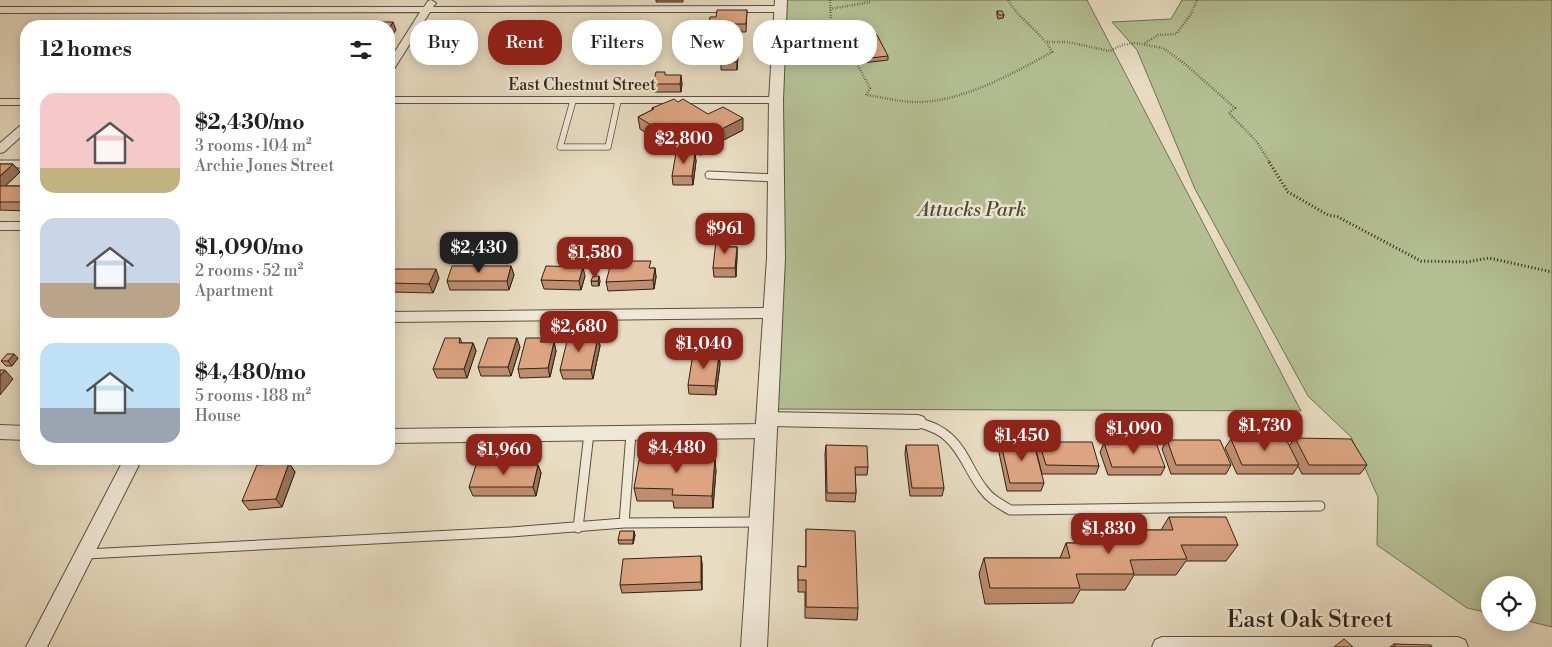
<!DOCTYPE html>
<html lang="en">
<head>
<meta charset="utf-8">
<style>
	body { margin:0; font-family:"Libre Bodoni",serif; background:#f2f2f2; color:#202124; height:100vh; display:flex; flex-direction:column; font-size:19px; white-space:nowrap }
	* { box-sizing:border-box; margin:0 }
	p { font-size:16px; color:#757577 }
	.icon { flex:none; width:28px; height:28px; fill:none; stroke:currentColor; stroke-width:2; stroke-linecap:round; stroke-linejoin:round }
	.map { position:relative; flex:1; overflow:hidden }
	.panel { position:absolute; left:20px; top:20px; width:375px; height:445px; display:flex; flex-direction:column; background:#fff; border-radius:20px; box-shadow:0 2px 12px #0003 }
	.panel>* { flex:none }
	.banner { position:absolute; left:410px; top:20px; width:475px; height:45px; display:flex; gap:10px }
	.tools { position:absolute; left:1481px; top:576px; display:grid; gap:10px }
	.tools a { display:grid; place-items:center; width:55px; height:55px; border-radius:50%; background:#fff; box-shadow:0 2px 12px #0003; font-size:25px }
	.price { position:absolute; translate:-50% -42px; padding:0 11px; border-radius:10px; background:#8f2418; color:#fff; font-size:16px; line-height:32px; filter:drop-shadow(0 1px 2px #0008) }
	.price::after { content:''; position:absolute; left:50%; top:30px; width:15px; height:11px; margin-left:-8px; background:inherit; clip-path:polygon(0 0,100% 0,50% 100%) }
	.price.selected { background:#222; color:#fff }
	ul { padding:0; list-style:none }
	li { display:flex; align-items:center; gap:15px; height:125px; padding:0 20px }
	li span { display:grid; place-items:center; flex:none; width:140px; height:100px; border-radius:15px; color:#555 }
	li>.icon { margin-inline-start:auto }
	span .icon { width:60px; height:60px; fill:#fffc; stroke-width:1 }
	li b { font-size:21px }
	h2 { display:flex; justify-content:space-between; align-items:center; height:60px; padding:0 20px; font-size:21px }
	.chip { padding:0 18px; border-radius:20px; background:#fff; box-shadow:0 2px 12px #0003; font-size:18px; line-height:45px }
	.chip.selected { background:#8f2418; color:#fff }
	.map>svg:first-child { display:block }
	.green { fill:#b4c094; stroke:#717254 }
	.lines { fill:none; stroke-linecap:round; stroke-linejoin:round }
	.service-far2-casing { stroke:#5c5140; stroke-width:7 }
	.service-far1-casing { stroke:#5c5140; stroke-width:9 }
	.service-casing { stroke:#5c5140; stroke-width:11 }
	.minor-casing { stroke:#5c5140; stroke-width:2 }
	.tertiary-casing { stroke:#5c5140; stroke-width:2 }
	.path-far1 { stroke:#2e2315; stroke-width:2.5; stroke-dasharray:0.5 2; stroke-linecap:butt }
	.path { stroke:#2e2315; stroke-width:3; stroke-dasharray:1 2.5; stroke-linecap:butt }
	.service-far2 { stroke:#f0e8d7; stroke-width:5.5 }
	.service-far1 { stroke:#f0e8d7; stroke-width:7 }
	.service { stroke:#f0e8d7; stroke-width:9 }
	.minor { fill:#f0e8d7; fill-rule:evenodd }
	.tertiary { fill:#f0e8d7; fill-rule:evenodd }
	.wall { fill:#be8d6f; stroke:#2e2315 }
	.shaded-wall { fill:#9b735a; stroke:#2e2315 }
	.building { fill:#dda481; stroke:#2e2315 }
	.labels { text-anchor:middle; dominant-baseline:central; stroke-width:5; stroke-linejoin:round; paint-order:stroke }
	.far-street-label { font-size:16px; fill:#2e2315; stroke:#f0e8d7 }
	.park-label { font-size:20px; font-style:italic; fill:#504a35; stroke:#f0e8d7 }
	.near-street-label { font-size:24px; fill:#2e2315; stroke:#f0e8d7 }
</style>
</head>
<body>
<div class="map">
<svg width="1552" height="647" viewBox="0 0 1552 647">
	<rect width="100%" height="100%" fill="#e8dcc2"/>
	<filter id="stains"><feTurbulence type="fractalNoise" baseFrequency=".004" numOctaves="4"/><feColorMatrix values="0 0 0 0 .2 0 0 0 0 .09 0 0 0 0 .02 0 0 0 .5 -.17"/></filter>
	<radialGradient id="worn" r=".72"><stop offset=".6" stop-color="#630" stop-opacity="0"/><stop offset="1" stop-color="#630" stop-opacity=".3"/></radialGradient>
	<path class="green" d="M778 0H1087L1301 411 767 409Z
		M1182 0H1552V627L1528 621V585H1490V613L1467 608 1377 545 1378 497 1351 437 1308 396 1195 189 1137 50 1112 22 1171 19Z"/>
	<g class="lines">
		<defs>
			<path id="service-far2" d="M573 101 560 147H608L618 101"/>
			<path id="service-far1" d="M0 164H26
				M709 175 776 178"/>
			<path id="service" d="M918 422C929 426 940 429 949 438 964 451 970 473 983 489 990 499 1000 504 1010 510L1320 506
				M624 523 631 433
				M578 528 589 433
				M86 554 511 532 624 523 759 522"/>
			<path id="minor" d="M431 0 436 3 433 7 781 6 786 9 781 12H430L394 69 389 72V61L420 12 0 13V7H424L428 1Z
				M389 97H776L782 100 776 103H389Z
				M0 99H26V105H0Z
				M26 123V132L4 152 0 153V143L22 124Z
				M0 222H26V230H0Z
				M773 308 778 309 780 313 778 317 773 318 389 322V312Z
				M766 412 918 415 924 417 926 422 924 427 918 429 769 426 773 431 771 436 765 438 389 443V429L762 424 758 419 760 414Z
				M0 425 26 426V440L0 439Z
				M124 459H142L47 647H26Z
				M1162 637H1458L1465 640 1468 647H1152L1155 640Z"/>
			<path id="tertiary" d="M775 0H787L783 100 785 258 767 647H741L767 258 769 100Z"/>
		</defs>
		<use href="#service-far2" class="service-far2-casing"/>
		<use href="#service-far1" class="service-far1-casing"/>
		<use href="#service" class="service-casing"/>
		<use href="#minor" class="minor-casing"/>
		<use href="#tertiary" class="tertiary-casing"/>
		<path class="path-far1" d="M830 0 831 23 829 34 857 64 870 88 866 95C882 97 899 102 916 102 960 103 1014 73 1052 52 1041 31 1019 20 1008 0
			M830 9 870 2
			M1047 42H1067L1110 51 1122 45 1135 43 1163 48 1185 64 1235 108 1229 113 1257 142 1270 163
			M1145 43 1158 35 1176 34 1191 14 1197 0"/>
		<path class="path" d="M1269 162 1288 192 1328 215 1338 217 1421 261 1467 262 1489 258 1552 272"/>
		<use href="#service-far2" class="service-far2"/>
		<use href="#service-far1" class="service-far1"/>
		<use href="#service" class="service"/>
		<use href="#minor" class="minor"/>
		<use href="#tertiary" class="tertiary"/>
	</g>
	<path class="wall" d="M656 0H683V2H656Z
		M747 10 746 32H741L740 47H723L722 39 723 32H710L709 24 716 17Z
		M997 11 1004 15 1003 18 998 19 997 15Z
		M702 35 701 41H680V37Z
		M851 37 888 56V60L862 63 851 41Z
		M738 55 737 70H721V62Z
		M666 75 682 83 681 92H654L653 84Z
		M678 102 743 130 710 147 711 150 701 155 695 154 696 161 693 185H673L672 176 694 153 684 147 675 151 640 129 638 117 652 110V108Z
		M0 164H13L20 172 5 186H26V211L0 210Z
		M729 240 730 247H737V256L736 277H714L713 268Z
		M511 266 514 275 509 290H450L447 281Z
		M652 268H655L656 277 654 289 608 291 606 282Z
		M585 276 581 290 544 289 541 280Z
		M439 278 433 293 392 292 389 286V281Z
		M591 281H600L599 286H592Z
		M590 337H598L600 346 593 379H563L560 370Z
		M460 338 462 343H473L476 351 467 378H437L433 369Z
		M542 338 543 342H554L556 351 550 377 520 378 518 369Z
		M520 347 511 376H481L478 367Z
		M14 354 18 358 12 366H6L1 361Z
		M719 355 720 364 716 395 689 394 688 385Z
		M1295 438 1367 465 1360 474H1302L1298 466 1293 474H1237L1225 448 1231 439 1289 446Z
		M1000 440 1044 483 1041 491H1007L998 448Z
		M1167 440 1231 465 1226 474H1171L1162 449Z
		M1039 442 1099 466 1096 474H1042L1036 450Z
		M1104 443 1165 467 1161 475H1108L1100 452Z
		M826 445 868 467 867 475H855L856 493 855 502 826 501 825 454Z
		M906 445 944 488 942 496H910L905 454Z
		M682 460 716 470 713 508H674L673 501H637L634 488Z
		M289 463 295 472 282 507 249 510 242 501Z
		M538 465 541 473 536 496H473L469 487Z
		M1169 517 1238 545 1226 561H1186L1176 575H1134L1125 590H1080L1073 603 985 604 979 574 984 558H1060L1066 543H1111L1118 530H1161Z
		M806 529 858 608 857 620 805 618V592H798V566L806 567Z
		M635 535 633 544H619L618 540Z
		M701 556 702 564V590L622 593 620 585Z
		M1394 644 1432 647H1390Z"/>
	<path class="shaded-wall" d="M393 22 396 30 391 37 389 32V28Z
		M738 47V55L737 70V62Z
		M681 75 682 83 681 92 680 84Z
		M743 118V130L710 147 711 150 701 155 700 142 708 136Z
		M683 134 684 147 675 151 674 139Z
		M695 153 696 161 693 185 692 176Z
		M13 164 20 172 0 191V176Z
		M26 197V209L21 202Z
		M737 247V256L736 277 735 268Z
		M511 266 514 275 509 290 507 281Z
		M583 267 585 276 581 290 579 281Z
		M655 268 656 277 654 289 653 280Z
		M436 269 439 278 433 293 429 284Z
		M599 276 600 281 599 286 598 281Z
		M598 337 600 346 593 379 591 370Z
		M517 338 520 347 511 376 508 367Z
		M554 342 556 351 550 377 548 368Z
		M473 343 476 351 467 378 464 369Z
		M14 354 18 358 12 366 8 361Z
		M719 355 720 364 716 395 715 386Z
		M5 370 13 379 0 395V376Z
		M681 449 683 461 680 460Z
		M715 457 716 470 713 508 712 496Z
		M289 463 295 472 282 507 276 499Z
		M538 465 541 473 536 496 533 487Z
		M634 531 635 535 633 544V540Z
		M701 556 702 564V590L701 582Z"/>
	<path class="building" d="M717 10H747L746 24H709L710 17H716Z
		M997 11H1002L1004 15H999Z
		M371 22H393L389 28V26H368Z
		M724 30H741L740 39H722Z
		M681 31H702L701 37H680Z
		M877 35 888 56 862 59 851 37Z
		M722 47H738L737 62H721Z
		M656 72H665V75H681L680 84H653Z
		M674 99 678 102 683 99 708 114 723 107 743 118 708 136 710 137 700 142H695L683 134 674 139 638 117 654 109 652 108Z
		M676 153H695L692 176H672Z
		M0 164H13L0 176Z
		M0 186H26V197L21 202H0Z
		M716 240H729V247H737L735 268H713Z
		M625 261H651L649 268H655L653 280 606 282 610 267H624Z
		M452 266H511L507 281H447Z
		M546 266 583 267 579 281 541 280Z
		M395 269H436L429 284 389 283V281Z
		M593 276H599L598 281H591Z
		M577 334H589V337H598L591 370H560L568 337H577Z
		M445 338H460L459 343H473L464 369H433Z
		M488 338H517L508 367H478Z
		M526 338H542L540 342H554L548 368 518 369Z
		M7 354H14L8 361H1Z
		M693 354 719 355 715 386 688 385Z
		M0 370H5L0 376Z
		M1295 438 1351 439 1367 465H1309Z
		M1231 439H1286L1299 465H1242Z
		M1000 440H1033L1044 483H1010Z
		M1167 440H1220L1231 465H1176Z
		M1039 442H1092L1099 466 1046 465Z
		M1104 443H1156L1165 467H1112Z
		M826 445 867 446 868 467H855L856 493H827Z
		M906 445H938L944 488H912Z
		M658 448 681 449 680 460H698L699 457H715L712 496 672 495 673 489 634 488 639 460H656Z
		M289 463 276 499 242 501 257 465Z
		M476 465H538L533 487H469Z
		M1169 517H1226L1238 545H1181L1187 559 1130 560 1134 574H1076L1080 588H990L984 558H1070L1066 543H1122L1118 530H1173Z
		M806 529 855 531 858 608 806 607V580H798V566L806 567Z
		M620 531H634L633 540H618Z
		M701 556V582L620 585 623 559Z
		M1344 639 1353 647H1334Z
		M1394 644 1431 645 1432 647H1396Z"/>
	<g class="labels">
		<g class="far-street-label">
			<text x="582" y="85">East Chestnut Street</text>
		</g>
		<g class="park-label">
			<text x="972" y="210">Attucks Park</text>
		</g>
		<g class="near-street-label">
			<text x="1310" y="620">East Oak Street</text>
		</g>
	</g>
	<rect width="100%" height="100%" filter="url(#stains)"/>
	<rect width="100%" height="100%" fill="url(#worn)"/>
</svg>
<div class="tools">
<a><svg class="icon" aria-label="locate" viewBox="0 0 24 24"><circle cx="12" cy="12" r="6"/><path d="M12 2v4M12 18v4M2 12h4M18 12h4"/></svg></a>
</div>
<b class="price" style="left:684px;top:165px">$2,800</b>
<b class="price" style="left:725px;top:255px">$961</b>
<b class="price selected" style="left:479px;top:274px">$2,430</b>
<b class="price" style="left:595px;top:279px">$1,580</b>
<b class="price" style="left:579px;top:353px">$2,680</b>
<b class="price" style="left:704px;top:370px">$1,040</b>
<b class="price" style="left:1265px;top:452px">$1,730</b>
<b class="price" style="left:1134px;top:455px">$1,090</b>
<b class="price" style="left:1022px;top:462px">$1,450</b>
<b class="price" style="left:677px;top:474px">$4,480</b>
<b class="price" style="left:504px;top:476px">$1,960</b>
<b class="price" style="left:1109px;top:555px">$1,830</b>
<div class="banner">
<a class="chip">Buy</a>
<a class="chip selected">Rent</a>
<a class="chip">Filters</a>
<a class="chip">New</a>
<a class="chip">Apartment</a>
</div>
<section class="panel">
<h2>12 homes<svg class="icon" aria-label="filters" viewBox="0 0 24 24"><path d="M4 7h16M4 17h16"/><circle cx="9" cy="7" r="2"/><circle cx="15" cy="17" r="2"/></svg></h2>
<ul>
<li><span style="background:linear-gradient(#f6c9c9 75%,#c2b280 0)"><svg class="icon" aria-label="home" viewBox="0 0 24 24"><path d="M3 11l9-7 9 7M6 9v11h12V9"/></svg></span><div><b>$2,430/mo</b><p>3 rooms · 104 m²</p><p>Archie Jones Street</p></div></li>
<li><span style="background:linear-gradient(#c9d6e8 65%,#b9a48a 0)"><svg class="icon" aria-label="home" viewBox="0 0 24 24"><path d="M3 11l9-7 9 7M6 9v11h12V9"/></svg></span><div><b>$1,090/mo</b><p>2 rooms · 52 m²</p><p>Apartment</p></div></li>
<li><span style="background:linear-gradient(#bfe0f5 65%,#9aa5b1 0)"><svg class="icon" aria-label="home" viewBox="0 0 24 24"><path d="M3 11l9-7 9 7M6 9v11h12V9"/></svg></span><div><b>$4,480/mo</b><p>5 rooms · 188 m²</p><p>House</p></div></li>
</ul>
</section>
</div>
</body>
</html>
